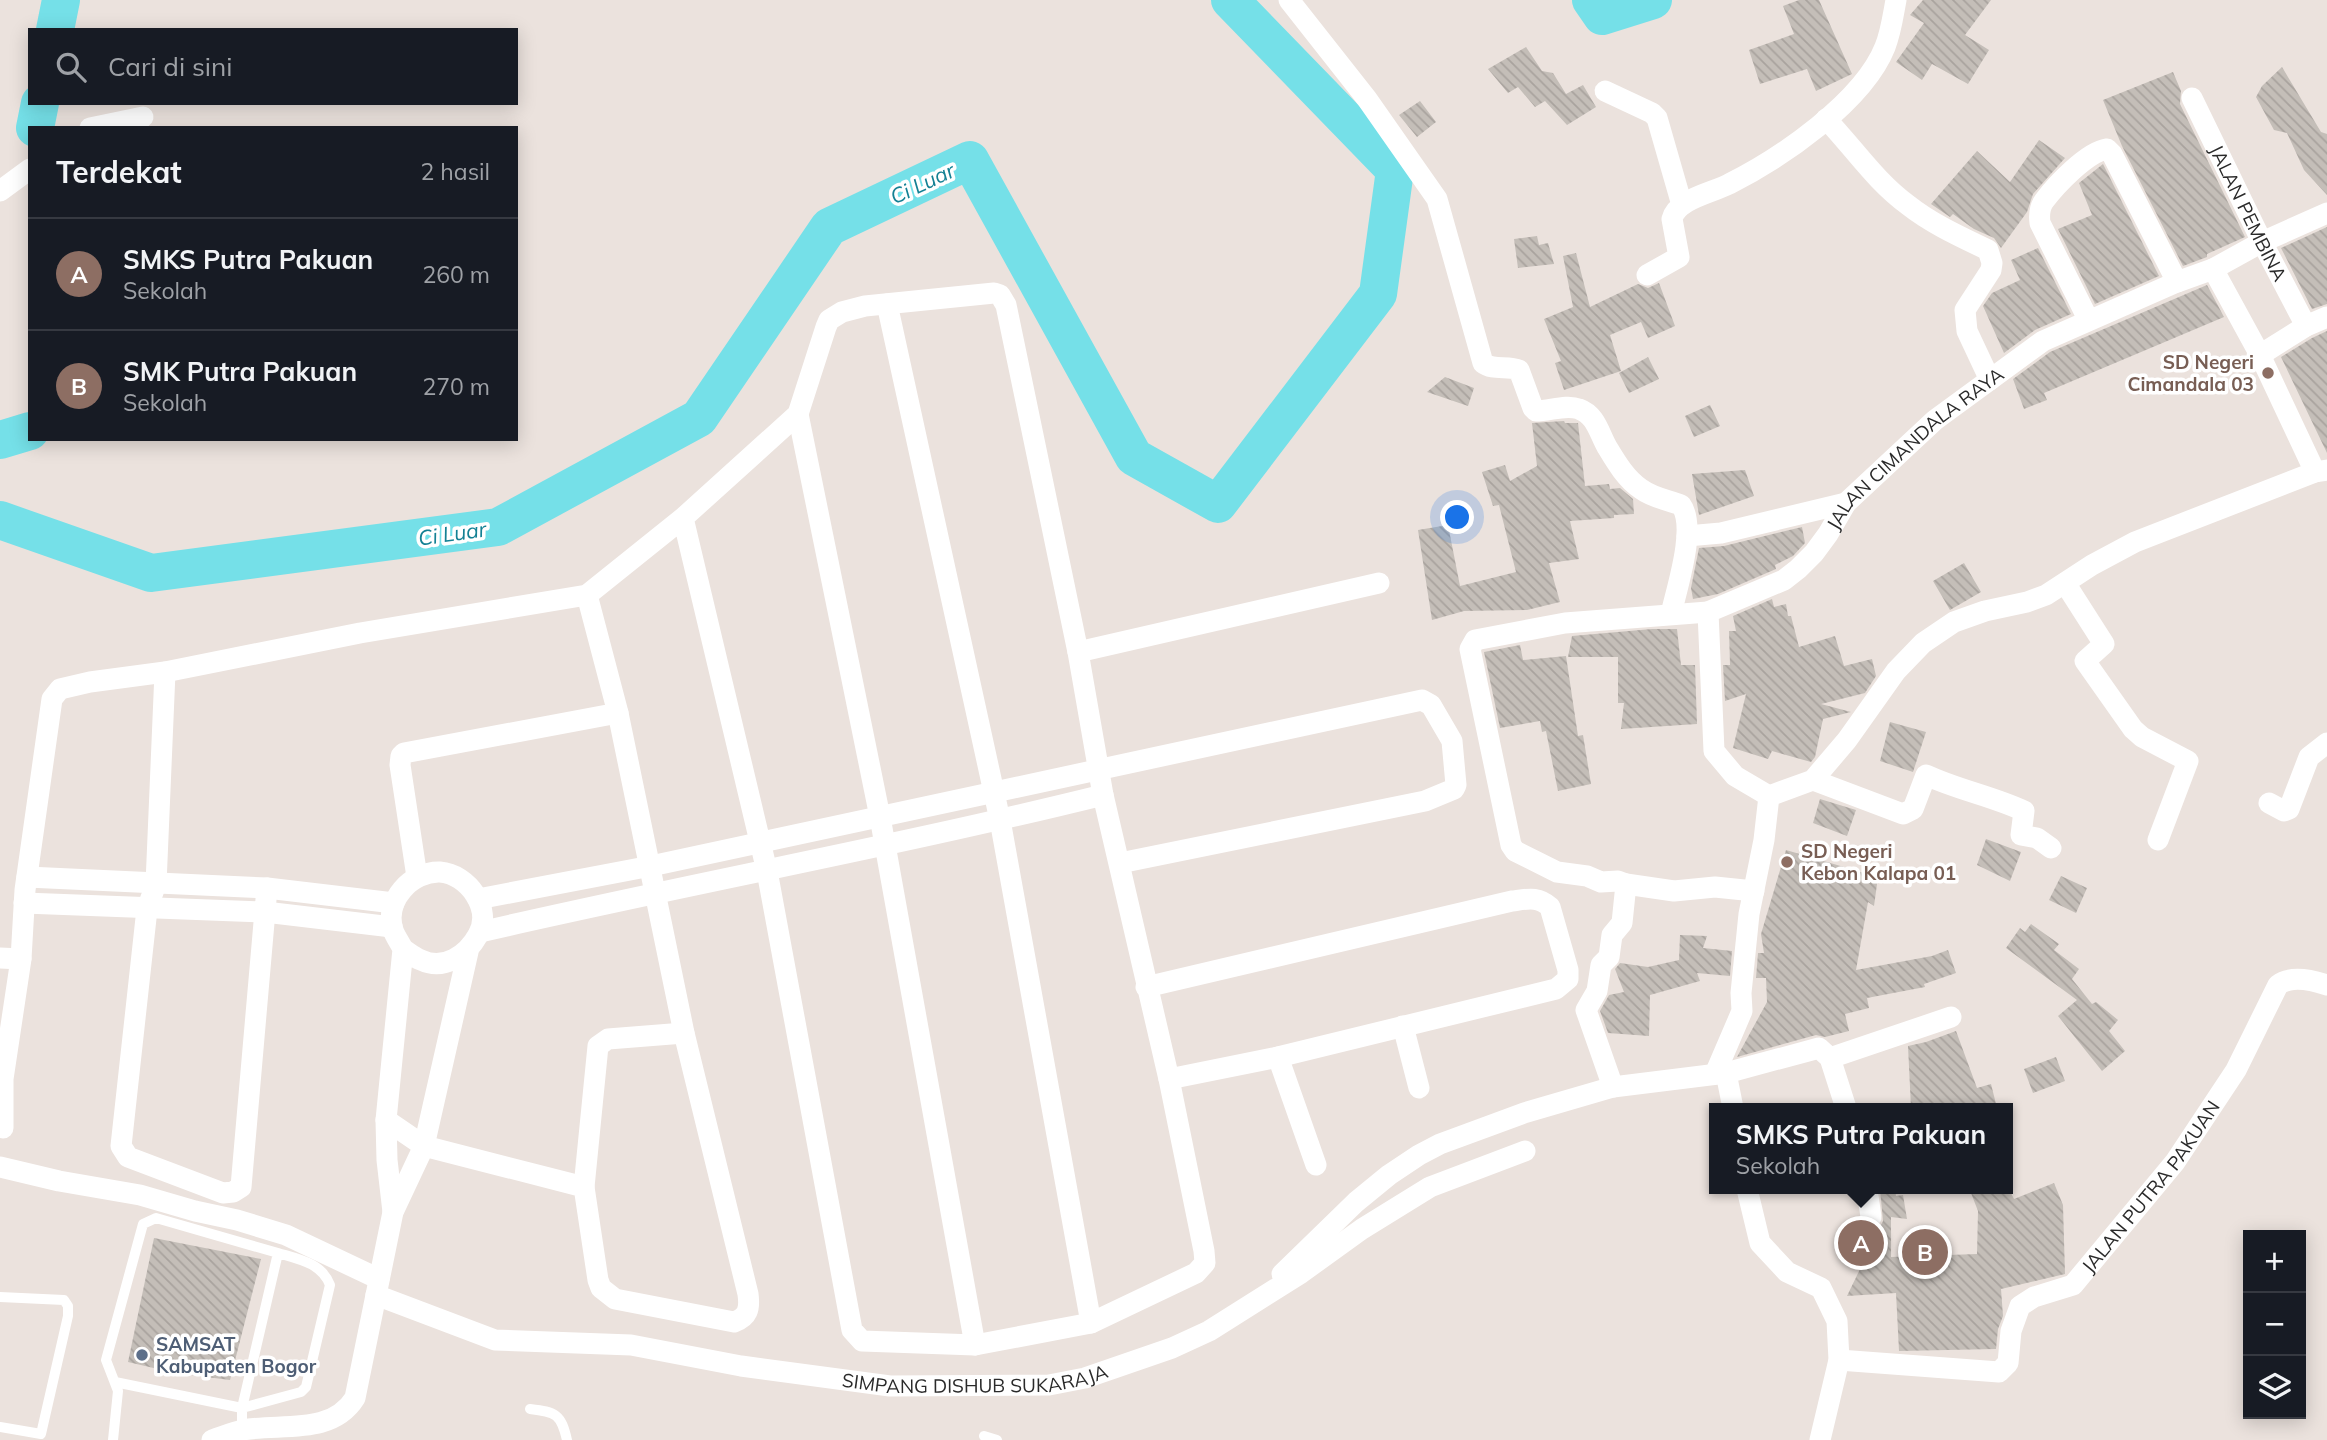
<!DOCTYPE html>
<html lang="id">
<head>
<meta charset="utf-8">
<style>
  :root { --surface:#171b24; --page:#20242c; --text:#f1f3f6; --muted:#9ea1a6; --line:#363941; --accent:#4586f0 }
  body { margin:0; font-family:Mulish,sans-serif; background:var(--page); color:var(--text) }
  .controls { position:absolute; right:21px; bottom:21px; display:grid; overflow:hidden; border-radius:0px; box-shadow:0 4px 18px #0003 }
  .controls button { width:63px; height:63px; display:grid; place-items:center; padding:0; border:0; border-bottom:2px solid var(--line); background:var(--surface); color:var(--text); font:35px sans-serif }
  .you { position:absolute; left:1458px; top:518px; width:24px; height:24px; margin:-18px; border:5px solid #fff; border-radius:50%; background:#1a73e8; box-shadow:0 0 0 10px #1a73e833 }
  .badge { display:grid; place-items:center; width:46px; height:46px; border-radius:50%; background:var(--accent); color:#fff; font-size:23px; font-weight:700 }
  .pin { position:absolute; translate:-50% -50%; border:4px solid #fff; box-shadow:0 2px 7px #0006 }
  .popup { position:absolute; left:1709px; top:1103px; width:304px; height:91px; box-sizing:border-box; display:grid; place-content:center; border-radius:0px; background:var(--surface); filter:drop-shadow(0 2px 5px #0005); font-size:23px; white-space:nowrap; color:var(--muted) }
  .popup b { font-size:26px; color:var(--text) }
  .popup::after { content:''; position:absolute; left:50%; top:100%; margin-left:-14px; border:14px solid transparent; border-top-color:var(--surface) }
  .list { margin:0; padding:0; list-style:none }
  h2 { display:flex; justify-content:space-between; align-items:center; height:91px; margin:0; padding:0 28px; font-size:30px }
  h2 small { font-size:23px; font-weight:400; color:var(--muted) }
  .list li { display:grid; grid-template-columns:46px 1fr auto; gap:21px; align-items:center; box-sizing:border-box; height:112px; padding:0 28px; border-top:2px solid var(--line) }
  .list b { display:block; font-size:26px; white-space:nowrap }
  .list p { margin:0; font-size:23px; white-space:nowrap; color:var(--muted) }
  .list em { font-size:23px; font-style:normal; color:var(--muted) }
  .icon { flex:none; width:38px; height:38px; fill:none; stroke:currentColor; stroke-width:2; stroke-linecap:round; stroke-linejoin:round }
  .map { position:relative; flex:none; width:2327px; height:1440px; overflow:hidden }
  .search { position:absolute; background:var(--surface); box-shadow:0 4px 18px #0003; left:28px; top:28px; width:490px; height:77px; display:flex; align-items:center; gap:18px; box-sizing:border-box; padding:0 24px; border-radius:0px; color:var(--muted); font-size:26px }
  .panel { position:absolute; background:var(--surface); box-shadow:0 4px 18px #0003; left:28px; top:126px; width:490px; height:315px; border-radius:0px }
  .map>svg:first-child { display:block }
  .lines { fill:none; stroke-linecap:round; stroke-linejoin:round }
  .river { stroke:#75e0e8; stroke-width:38 }
  .building { fill:url(#building-back-hatch) }
  .service { stroke:#fff; stroke-width:10 }
  .minor { stroke:#fff; stroke-width:21 }
  .education-dot { fill:#8d6e63; stroke:#fff; stroke-width:2.5 }
  .service-dot { fill:#5c6f8a; stroke:#fff; stroke-width:2.5 }
  .labels { text-anchor:middle; dominant-baseline:central; stroke-width:7; stroke-linejoin:round; paint-order:stroke }
  .street-label { font-size:19px; fill:#2a2a2a; stroke:#fff }
  .education-label { font-size:19px; font-weight:bold; fill:#785e54; stroke:#fff; text-anchor:end }
  .service-label { font-size:19px; font-weight:bold; fill:#4e5e75; stroke:#fff; text-anchor:start }
  .water-label { font-size:21px; font-style:italic; fill:#148194; stroke:#fff }
</style>
</head>
<body>
<div class="map">
<svg width="2327" height="1440" viewBox="0 0 2327 1440">
  <defs>
    <pattern id="building-back-hatch" width="6" height="6" patternUnits="userSpaceOnUse" patternTransform="scale(1.75)"><rect width="6" height="6" fill="#c4beb8"/><path d="M-1 5l2 2M0 0l6 6M5-1l2 2" fill="none" stroke="#a9a39e"/></pattern>
  </defs>
  <rect width="100%" height="100%" fill="#ebe2dd"/>
  <g class="lines">
    <path class="river" d="M 1591,0 L 1602,16 L 1653,0
      M 55,30 L 61,0
      M 35,128 L 40,103
      M 0,440 L 30,431
      M 0,520 L 151,573 L 498,527 L 699,418 L 829,227 L 970,160 L 1134,457 L 1218,504 L 1378,294 L 1395,170 L 1230,0"/>
  </g>
  <path class="building" d="M 1799,0 L 1819,0 L 1852,74 L 1816,91 L 1807,69 L 1760,84 L 1749,50 L 1794,34 L 1783,6 Z
    M 1923,0 L 1991,0 L 1965,35 L 1989,50 L 1968,84 L 1932,64 L 1922,80 L 1896,62 L 1924,23 L 1910,15 Z
    M 1526,47 L 1542,71 L 1553,73 L 1566,94 L 1583,85 L 1596,107 L 1567,125 L 1545,101 L 1535,107 L 1518,87 L 1508,93 L 1488,69 Z
    M 2282,67 L 2321,132 L 2327,134 L 2327,195 L 2304,170 L 2287,133 L 2274,130 L 2256,97 L 2262,86 Z
    M 2173,72 L 2181,91 L 2180,104 L 2245,237 L 2207,254 L 2207,257 L 2183,266 L 2122,146 L 2103,100 Z
    M 1420,101 L 1436,122 L 1417,137 L 1399,115 Z
    M 2039,140 L 2065,158 L 2033,194 L 2027,212 L 2001,248 L 1994,238 L 1974,229 L 1953,214 L 1950,217 L 1931,204 L 1977,151 L 2010,182 Z
    M 2103,164 L 2159,276 L 2095,304 L 2058,229 L 2092,215 L 2079,183 Z
    M 2327,227 L 2327,304 L 2312,309 L 2281,248 Z
    M 1537,236 L 1539,245 L 1548,243 L 1554,264 L 1518,268 L 1514,239 Z
    M 2038,248 L 2071,314 L 2035,330 L 2004,353 L 1983,306 L 1992,293 L 2020,280 L 2011,260 Z
    M 1576,253 L 1590,307 L 1638,284 L 1648,288 L 1659,283 L 1675,326 L 1648,338 L 1641,322 L 1610,335 L 1621,371 L 1564,390 L 1555,363 L 1561,361 L 1544,319 L 1573,307 L 1563,256 Z
    M 2207,285 L 2224,317 L 2044,393 L 2047,400 L 2024,409 L 2013,379 L 2050,352 Z
    M 2327,331 L 2327,453 L 2281,357 L 2312,338 Z
    M 1648,357 L 1659,379 L 1629,393 L 1619,373 Z
    M 1445,377 L 1474,388 L 1468,406 L 1427,392 Z
    M 1710,405 L 1720,426 L 1694,437 L 1685,416 Z
    M 1564,421 L 1565,423 L 1578,423 L 1585,486 L 1609,484 L 1610,489 L 1620,488 L 1633,499 L 1634,514 L 1614,515 L 1614,518 L 1570,521 L 1579,559 L 1549,563 L 1560,602 L 1527,610 L 1464,611 L 1432,620 L 1418,530 L 1448,525 L 1460,586 L 1516,572 L 1499,505 L 1493,506 L 1482,472 L 1505,465 L 1510,481 L 1537,466 L 1532,423 Z
    M 1745,470 L 1754,496 L 1699,515 L 1692,474 Z
    M 1802,527 L 1805,543 L 1793,556 L 1775,565 L 1776,569 L 1718,594 L 1693,599 L 1691,588 L 1699,548 L 1724,546 Z
    M 1964,563 L 1981,592 L 1950,610 L 1933,581 Z
    M 1772,599 L 1774,607 L 1786,604 L 1788,616 L 1791,616 L 1799,647 L 1835,636 L 1844,666 L 1872,659 L 1876,676 L 1865,693 L 1821,704 L 1851,712 L 1823,719 L 1815,757 L 1811,762 L 1772,751 L 1768,759 L 1733,748 L 1746,694 L 1725,701 L 1723,665 L 1730,665 L 1729,631 L 1736,631 L 1733,616 Z
    M 1652,629 L 1677,629 L 1681,665 L 1695,665 L 1697,724 L 1621,729 L 1624,703 L 1618,703 L 1618,657 L 1568,657 L 1572,636 Z
    M 1520,645 L 1523,660 L 1566,656 L 1578,736 L 1583,735 L 1591,784 L 1558,791 L 1546,731 L 1542,732 L 1540,721 L 1500,728 L 1484,652 Z
    M 1890,722 L 1926,732 L 1913,772 L 1880,761 Z
    M 1820,799 L 1856,810 L 1847,836 L 1813,823 Z
    M 1986,839 L 2021,852 L 2010,881 L 1977,865 Z
    M 1786,850 L 1878,877 L 1874,906 L 1868,902 L 1856,970 L 1932,956 L 1948,950 L 1956,973 L 1924,984 L 1925,987 L 1867,998 L 1869,1008 L 1845,1014 L 1849,1031 L 1825,1037 L 1816,1035 L 1737,1057 L 1767,1002 L 1766,978 L 1756,978 L 1758,953 L 1764,953 L 1761,934 Z
    M 2061,876 L 2087,888 L 2076,913 L 2049,900 Z
    M 2031,924 L 2059,944 L 2054,950 L 2079,969 L 2072,979 L 2092,1004 L 2096,1002 L 2118,1020 L 2109,1031 L 2125,1051 L 2102,1071 L 2058,1016 L 2077,1000 L 2006,948 L 2020,928 L 2025,932 Z
    M 1680,935 L 1707,936 L 1703,948 L 1732,951 L 1730,976 L 1697,973 L 1700,981 L 1650,995 L 1649,1036 L 1608,1033 L 1600,1011 L 1609,995 L 1624,992 L 1615,969 L 1620,963 L 1648,967 L 1679,960 Z
    M 1956,1031 L 1977,1088 L 1991,1084 L 1997,1108 L 1911,1108 L 1908,1046 L 1926,1042 Z
    M 2056,1057 L 2065,1081 L 2033,1093 L 2024,1069 Z
    M 2054,1183 L 2063,1205 L 2065,1274 L 2001,1289 L 2003,1316 L 1998,1329 L 1996,1349 L 1899,1351 L 1896,1293 L 1847,1296 L 1861,1267 L 1872,1230 L 1880,1227 L 1883,1221 L 1880,1189 L 1895,1189 L 1896,1196 L 1903,1195 L 1907,1219 L 1891,1217 L 1891,1257 L 1977,1254 L 1978,1211 L 1971,1193 L 1980,1189 L 2009,1189 L 2014,1199 Z
    M 154,1238 L 261,1259 L 230,1380 L 175,1373 L 128,1362 Z"/>
  <g class="lines">
    <path class="service" d="M 0,1297 L 64,1300 L 68,1306 L 68,1316 L 41,1434 L 0,1427
      M 115,1382 L 242,1408 L 301,1392 L 306,1387 L 330,1285 C 322,1263 298,1259 278,1253
      M 530,1409 C 556,1412 561,1414 567,1440
      M 984,1436 L 997,1440
      M 113,1440 L 118,1391 L 106,1360 L 143,1224 L 156,1218 L 278,1253 L 242,1408 L 242,1430"/>
    <g class="minor">
      <path d="M 1289,0 L 1367,99 L 1437,199 L 1483,363 C 1493,371 1508,365 1519,370 L 1533,408 L 1536,411 C 1550,411 1566,404 1579,409 C 1596,415 1599,433 1607,447 C 1616,462 1626,479 1641,489 C 1653,498 1668,500 1681,505 C 1697,527 1677,587 1671,614"/>
      <path d="M 1605,91 L 1652,113 L 1657,118 L 1682,205"/>
      <path id="s1" d="M 2192,98 L 2262,242 L 2306,326"/>
      <path d="M 1826,119 C 1853,147 1876,182 1908,205 C 1932,224 1961,237 1988,250 L 1992,263 L 1991,270 L 1965,310 L 1967,331 L 1990,380"/>
      <path d="M 90,128 L 143,117"/>
      <path d="M 0,191 L 30,169"/>
      <path d="M 2213,269 L 2260,355 L 2315,472"/>
      <path d="M 1647,275 L 1679,257 L 1672,219 C 1677,199 1712,193 1729,184 C 1781,158 1863,102 1885,47 C 1891,32 1893,16 1896,0"/>
      <path d="M 887,304 L 1000,820 L 1091,1323"/>
      <path d="M 2088,319 L 2040,223 C 2039,215 2039,208 2044,201 C 2056,185 2087,152 2107,149 L 2112,154 L 2177,282"/>
      <path d="M 2260,355 L 2306,326 L 2327,317"/>
      <path d="M 798,414 L 880,817 L 975,1345"/>
      <path d="M 1687,536 L 1721,533 L 1846,503"/>
      <path d="M 2065,583 L 2104,644 L 2085,661 L 2133,729 L 2142,737 L 2188,761 L 2158,840"/>
      <path d="M 1078,652 L 1379,583"/>
      <path d="M 165,672 L 156,884 L 147,909 L 121,1146 L 128,1157 L 223,1193 L 233,1192 L 241,1187 L 267,888"/>
      <path d="M 1813,780 L 1903,814 L 1913,809 L 1926,775 C 1958,790 1992,796 2024,811 L 2021,835 L 2037,838 L 2051,848"/>
      <path id="s2" d="M 1769,796 L 1735,776 L 1714,751 L 1708,612 L 1784,580 L 1798,569 L 1814,553 L 1828,534 L 1846,503 L 1935,420 L 2043,341 L 2177,282 L 2213,269 L 2262,242 L 2327,213"/>
      <path d="M 2269,803 L 2284,811 L 2289,809 L 2309,757 L 2327,743"/>
      <path d="M 27,877 L 267,888 L 394,903"/>
      <path d="M 417,877 L 400,765 L 401,756 L 404,753 L 618,713 L 587,595"/>
      <path d="M 1626,884 L 1674,891 L 1715,887 L 1754,891"/>
      <path d="M 478,899 L 651,866 L 1422,700 L 1431,705 L 1452,741 L 1456,785 L 1454,789 L 1425,801 L 1120,863"/>
      <path d="M 24,903 L 265,912 L 392,927"/>
      <path d="M 480,932 C 688,884 897,846 1103,795"/>
      <path d="M 0,958 L 21,959 L 25,890 L 52,699 L 60,689 L 90,682 L 165,672 L 360,633 L 587,595 L 683,518 L 798,414 L 826,327 L 829,320 L 842,312 L 865,306 L 994,293 L 1000,295 L 1006,305 L 1078,652 L 1103,795 L 1169,1079 L 1204,1251 L 1205,1263 L 1196,1273 L 1091,1323 L 975,1345 L 862,1341 L 852,1330 L 767,871 L 683,518"/>
      <path d="M 1146,987 L 1512,901 C 1528,899 1538,896 1550,907 L 1568,970 L 1568,979 L 1556,989 L 1278,1057 L 1169,1079"/>
      <path d="M 1403,1026 L 1419,1088"/>
      <path d="M 1278,1057 L 1316,1165"/>
      <path d="M 1830,1058 L 1951,1017"/>
      <path d="M 1726,1073 L 1733,1108"/>
      <path d="M 1715,1074 L 1742,1011 L 1741,993 L 1749,914 L 1764,840 L 1769,796 L 1813,780 L 1847,740 L 1896,671 L 1923,643 L 1954,622 L 1985,611 L 2027,602 L 2046,595 L 2092,565 L 2135,542 L 2315,472 L 2327,470"/>
      <path d="M 1613,1087 L 1586,1010 L 1597,991 L 1601,965 L 1609,957 L 1612,935 L 1622,923 L 1626,884 L 1618,881 L 1601,882 L 1587,876 L 1557,872 L 1515,851 L 1511,845 L 1470,649 L 1475,640 L 1565,623 L 1708,612"/>
      <path d="M 386,1120 L 424,1146 L 584,1187 L 598,1280 L 601,1288 L 615,1299 L 734,1322 C 748,1317 750,1309 748,1294 L 684,1033 L 618,713"/>
      <path d="M 3,1128 L 3,1079 L 21,959"/>
      <path d="M 0,1167 L 59,1181 L 140,1195 L 195,1211 L 237,1220 L 286,1235 L 379,1279"/>
      <path d="M 584,1187 L 598,1046 L 608,1039 L 684,1033"/>
      <path d="M 1747,1189 L 1760,1243 L 1787,1272 L 1821,1288 L 1837,1321 L 1839,1360 L 1820,1440"/>
      <path d="M 1867,1189 L 1871,1217"/>
      <path d="M 393,1212 L 387,1160 L 386,1120 L 403,949 C 400,943 395,936 393,930 C 384,901 411,871 440,872 C 468,874 493,909 478,935 C 467,955 444,971 421,960 C 415,958 409,953 403,949"/>
      <path d="M 1282,1274 L 1356,1202 L 1389,1175 L 1419,1155 L 1440,1144 L 1524,1113 L 1613,1087 L 1726,1073 L 1819,1048 L 1830,1058 L 1846,1108"/>
      <path id="s3" d="M 376,1295 L 495,1340 L 631,1345 L 741,1366 L 890,1386 L 1049,1385 L 1085,1378 L 1172,1348 L 1209,1331 L 1301,1273 L 1362,1229 L 1430,1187 L 1525,1151"/>
      <path id="s4" d="M 1839,1360 L 1999,1372 L 2008,1363 L 2011,1331 L 2020,1306 L 2034,1297 L 2073,1285 L 2175,1162 L 2236,1070 L 2278,985 C 2291,975 2312,980 2327,985"/>
      <path d="M 212,1440 C 222,1437 233,1432 243,1430 C 281,1423 331,1436 355,1398 L 393,1212 L 424,1146 L 468,952"/>
    </g>
  </g>
  <g class="education-dot">
    <circle cx="2268" cy="373" r="7"/>
    <circle cx="1787" cy="862" r="7"/>
  </g>
  <circle class="service-dot" cx="142" cy="1355" r="7"/>
  <g class="labels">
    <g class="street-label">
      <text stroke="none"><textPath href="#s1" startOffset="128">JALAN PEMBINA</textPath></text>
      <text stroke="none"><textPath href="#s2" startOffset="481">JALAN CIMANDALA RAYA</textPath></text>
      <text stroke="none"><textPath href="#s4" startOffset="415">JALAN PUTRA PAKUAN</textPath></text>
      <text stroke="none"><textPath href="#s3" startOffset="611">SIMPANG DISHUB SUKARAJA</textPath></text>
    </g>
    <g class="education-label">
      <text x="2254" y="362">SD Negeri<tspan x="2254" dy="22">Cimandala 03</tspan></text>
      <text x="1801" y="851" text-anchor="start">SD Negeri<tspan x="1801" dy="22">Kebon Kalapa 01</tspan></text>
    </g>
    <g class="service-label">
      <text x="156" y="1344">SAMSAT<tspan x="156" dy="22">Kabupaten Bogor</tspan></text>
    </g>
    <g class="water-label">
      <text transform="translate(922 183) rotate(-25)">Ci Luar</text>
      <text transform="translate(452 533) rotate(-8)">Ci Luar</text>
    </g>
  </g>
</svg>
<div class="controls">
<button>+</button>
<button>−</button>
<button><svg class="icon" aria-label="layers" viewBox="0 0 24 24"><path d="M12 4l9 5-9 5-9-5zM3 14l9 5 9-5"/></svg></button>
</div>
<div class="you"></div>
<div class="pin badge" style="left:1861px;top:1243px;background:#8d6e63">A</div>
<div class="popup"><b>SMKS Putra Pakuan</b>Sekolah</div>
<div class="pin badge" style="left:1925px;top:1252px;background:#8d6e63">B</div>
<div class="search"><svg class="icon" aria-label="search" viewBox="0 0 24 24"><circle cx="10" cy="10" r="6"/><path d="M15 15l6 6"/></svg>Cari di sini</div>
<section class="panel">
<h2>Terdekat<small>2 hasil</small></h2>
<ul class="list">
<li><span class="badge" style="background:#8d6e63">A</span><div><b>SMKS Putra Pakuan</b><p>Sekolah</p></div><em>260 m</em></li>
<li><span class="badge" style="background:#8d6e63">B</span><div><b>SMK Putra Pakuan</b><p>Sekolah</p></div><em>270 m</em></li>
</ul>
</section>
</div>
</body>
</html>
